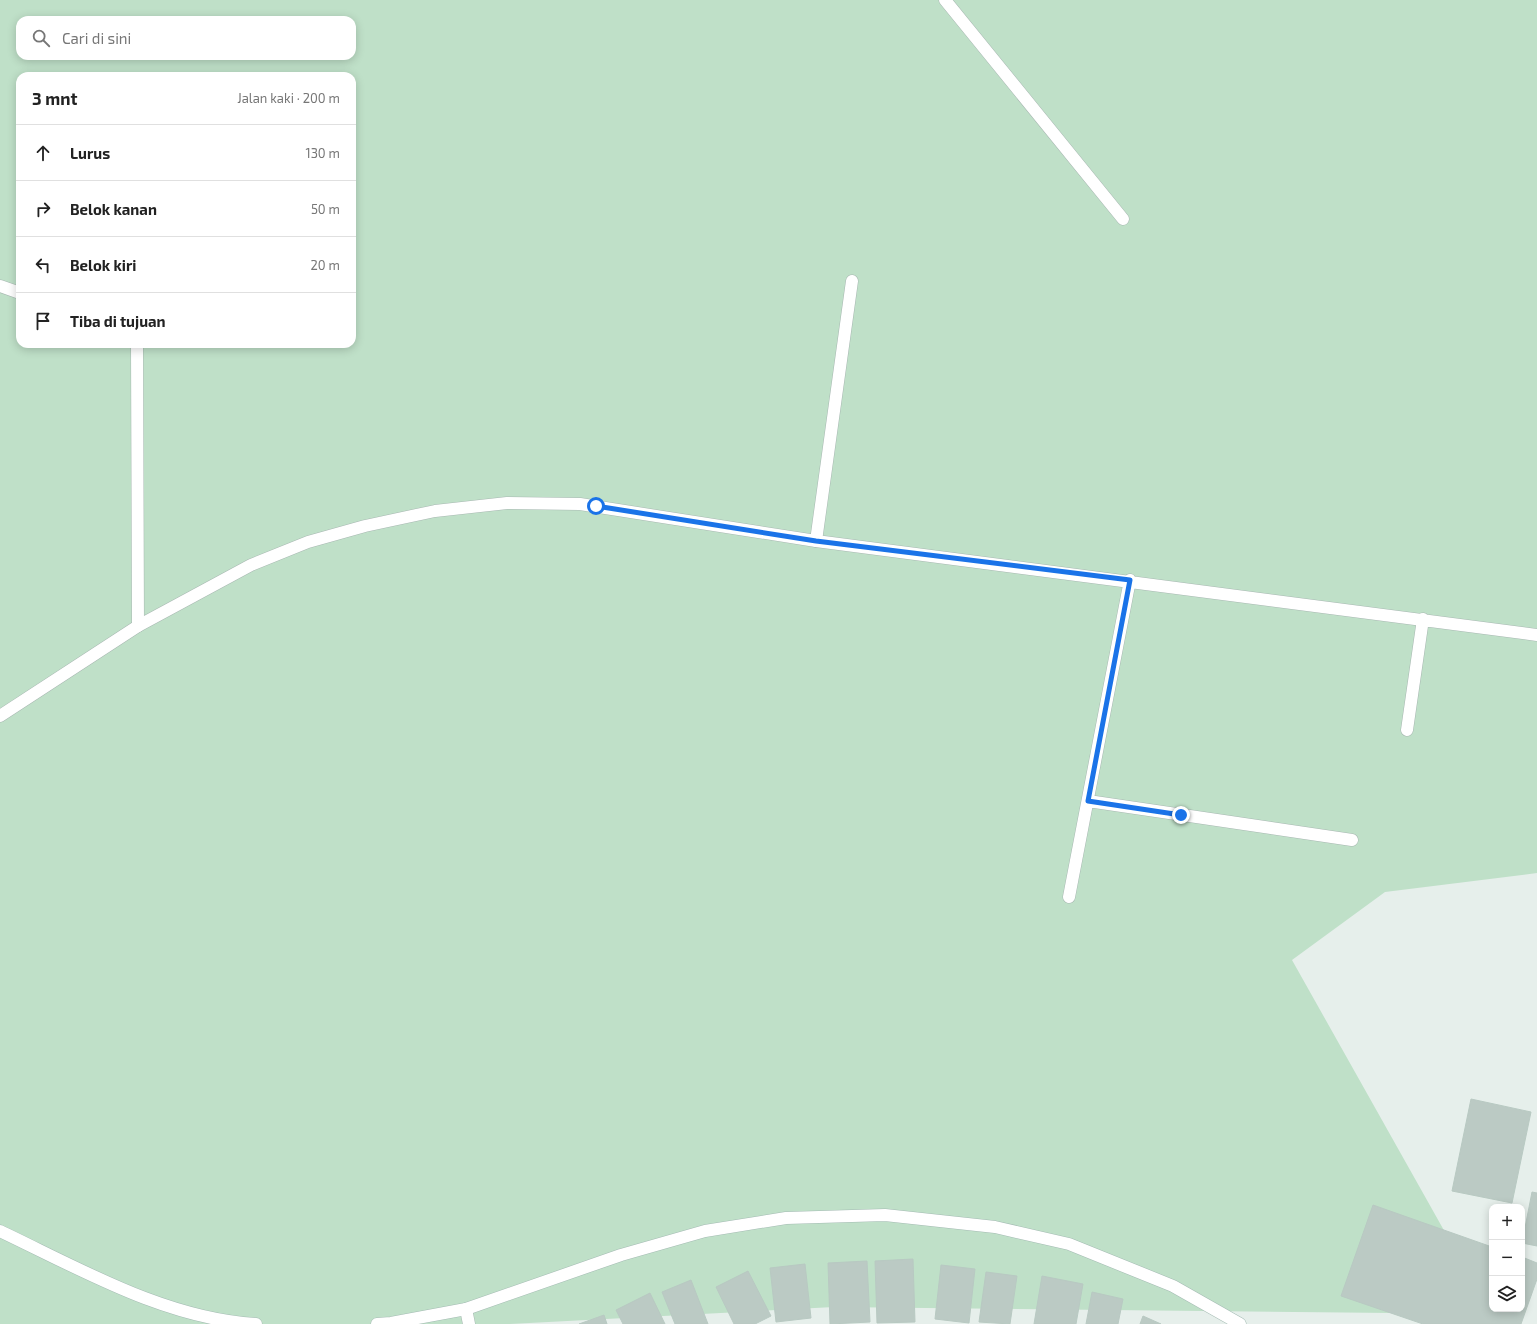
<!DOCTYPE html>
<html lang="id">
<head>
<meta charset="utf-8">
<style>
  :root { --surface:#fff; --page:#f2f2f2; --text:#222; --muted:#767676; --line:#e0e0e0 }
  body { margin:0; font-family:"Exo 2",sans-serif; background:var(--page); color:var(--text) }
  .controls { position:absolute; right:12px; bottom:12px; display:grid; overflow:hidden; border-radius:8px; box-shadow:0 2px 10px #0003 }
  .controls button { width:36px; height:36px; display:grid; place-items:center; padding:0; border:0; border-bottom:1px solid var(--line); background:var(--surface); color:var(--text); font:20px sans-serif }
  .stop { position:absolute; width:12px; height:12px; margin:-9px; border:3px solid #1a73e8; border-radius:50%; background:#fff }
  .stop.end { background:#1a73e8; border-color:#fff; box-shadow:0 1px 4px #0008 }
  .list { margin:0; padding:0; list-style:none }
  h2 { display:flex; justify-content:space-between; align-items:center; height:52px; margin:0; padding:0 16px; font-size:17px }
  h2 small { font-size:13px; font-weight:400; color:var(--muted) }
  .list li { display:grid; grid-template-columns:26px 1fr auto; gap:12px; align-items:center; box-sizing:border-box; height:56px; padding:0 16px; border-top:1px solid var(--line) }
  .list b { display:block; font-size:15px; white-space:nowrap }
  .list em { font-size:13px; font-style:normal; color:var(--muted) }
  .icon { flex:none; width:22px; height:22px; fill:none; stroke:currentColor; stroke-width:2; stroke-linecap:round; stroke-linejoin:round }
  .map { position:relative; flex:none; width:1537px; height:1324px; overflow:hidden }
  .search { position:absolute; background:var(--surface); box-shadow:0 2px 10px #0003; left:16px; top:16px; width:340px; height:44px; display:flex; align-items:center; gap:10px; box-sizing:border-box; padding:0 14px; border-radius:12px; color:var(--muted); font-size:15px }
  .panel { position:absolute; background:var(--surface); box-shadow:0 2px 10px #0003; left:16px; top:72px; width:340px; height:276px; border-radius:12px }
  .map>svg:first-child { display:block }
  .green { fill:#bfe0c8; fill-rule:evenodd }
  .building { fill:#bbcac4; stroke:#b8c9c2 }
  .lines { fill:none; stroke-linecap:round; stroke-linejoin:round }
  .lane-casing { stroke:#a8b8b2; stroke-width:13 }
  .street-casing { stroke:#a8b8b2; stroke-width:13 }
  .secondary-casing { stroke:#a4bbb3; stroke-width:13 }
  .lane { stroke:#fff; stroke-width:12 }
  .street { stroke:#fff; stroke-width:12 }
  .secondary { stroke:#fff; stroke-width:12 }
  .route { stroke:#1a73e8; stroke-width:5 }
</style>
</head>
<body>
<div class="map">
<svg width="1537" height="1324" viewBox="0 0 1537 1324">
  <rect width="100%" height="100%" fill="#e6efeb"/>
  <path class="green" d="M 0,0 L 1537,0 L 1537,873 L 1385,892 L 1292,960 L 1491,1314 L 834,1307 L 510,1324 L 0,1324 ZM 20,20 L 352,20 L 352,56 L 20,56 ZM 20,76 L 352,76 L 352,344 L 20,344 Z"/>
  <path class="building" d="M 1471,1099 L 1531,1112 L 1512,1203 L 1452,1191 Z
    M 1532,1192 L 1537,1193 L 1537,1246 L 1522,1243 Z
    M 1373,1205 L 1492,1247 L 1492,1309 L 1522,1309 L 1522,1257 L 1537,1263 L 1537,1279 L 1521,1324 L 1423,1324 L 1341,1296 Z
    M 913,1259 L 915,1322 L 877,1323 L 875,1261 Z
    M 867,1261 L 870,1322 L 830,1324 L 828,1263 Z
    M 805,1264 L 811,1318 L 776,1322 L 770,1268 Z
    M 941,1265 L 975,1269 L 969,1323 L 935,1319 Z
    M 748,1271 L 771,1316 L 755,1324 L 734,1324 L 716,1287 Z
    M 986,1272 L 1017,1276 L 1010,1324 L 979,1322 Z
    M 1042,1276 L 1083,1284 L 1076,1324 L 1034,1324 Z
    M 691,1280 L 708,1324 L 675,1324 L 662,1292 Z
    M 1092,1292 L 1123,1299 L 1118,1324 L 1086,1324 Z
    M 650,1293 L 665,1324 L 623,1324 L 616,1310 Z
    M 604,1315 L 607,1324 L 579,1324 Z
    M 1143,1316 L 1161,1324 L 1140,1324 Z"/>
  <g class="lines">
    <g class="lane-casing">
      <path id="lane" d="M 945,0 L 1123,219
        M 0,286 L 20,293
        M 137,344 L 138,626
        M 816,541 L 852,281"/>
    </g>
    <g class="street-casing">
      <path id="street" d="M 0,716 L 138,626 L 251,565 L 308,542 L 365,526 L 435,511 L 507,503 L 580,504 L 816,541 L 1537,635
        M 1407,730 L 1423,619
        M 1088,801 L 1352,840
        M 1069,897 L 1130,580
        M 466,1309 L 469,1324"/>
    </g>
    <g class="secondary-casing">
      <path id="secondary" d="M 0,1231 C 80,1269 166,1319 256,1324
        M 377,1324 L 391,1323 L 466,1309 L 621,1255 L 705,1231 L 786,1218 L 885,1215 L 995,1227 L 1069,1244 L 1173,1286 L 1240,1324"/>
    </g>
    <use href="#lane" class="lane"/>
    <use href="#street" class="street"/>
    <use href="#secondary" class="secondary"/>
  </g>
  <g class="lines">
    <path class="route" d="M 596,506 L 816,541 L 1130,580 L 1088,801 L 1181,815"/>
  </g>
</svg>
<div class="controls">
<button>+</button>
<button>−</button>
<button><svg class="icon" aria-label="layers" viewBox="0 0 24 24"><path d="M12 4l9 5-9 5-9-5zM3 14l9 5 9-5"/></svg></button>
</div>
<div class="stop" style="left:596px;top:506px"></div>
<div class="stop end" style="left:1181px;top:815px"></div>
<div class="search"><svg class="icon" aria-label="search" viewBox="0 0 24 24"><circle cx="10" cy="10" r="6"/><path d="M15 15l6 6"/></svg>Cari di sini</div>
<section class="panel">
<h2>3 mnt<small>Jalan kaki · 200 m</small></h2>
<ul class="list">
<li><svg class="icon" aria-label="ahead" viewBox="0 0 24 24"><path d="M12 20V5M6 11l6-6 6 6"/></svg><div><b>Lurus</b></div><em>130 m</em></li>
<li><svg class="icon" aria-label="right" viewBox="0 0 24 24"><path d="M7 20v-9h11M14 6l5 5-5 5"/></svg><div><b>Belok kanan</b></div><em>50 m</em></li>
<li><svg class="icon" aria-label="left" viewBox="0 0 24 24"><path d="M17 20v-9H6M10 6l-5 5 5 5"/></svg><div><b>Belok kiri</b></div><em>20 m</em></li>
<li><svg class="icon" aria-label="arrive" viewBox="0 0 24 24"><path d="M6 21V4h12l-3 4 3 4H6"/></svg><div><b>Tiba di tujuan</b></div></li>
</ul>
</section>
</div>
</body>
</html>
